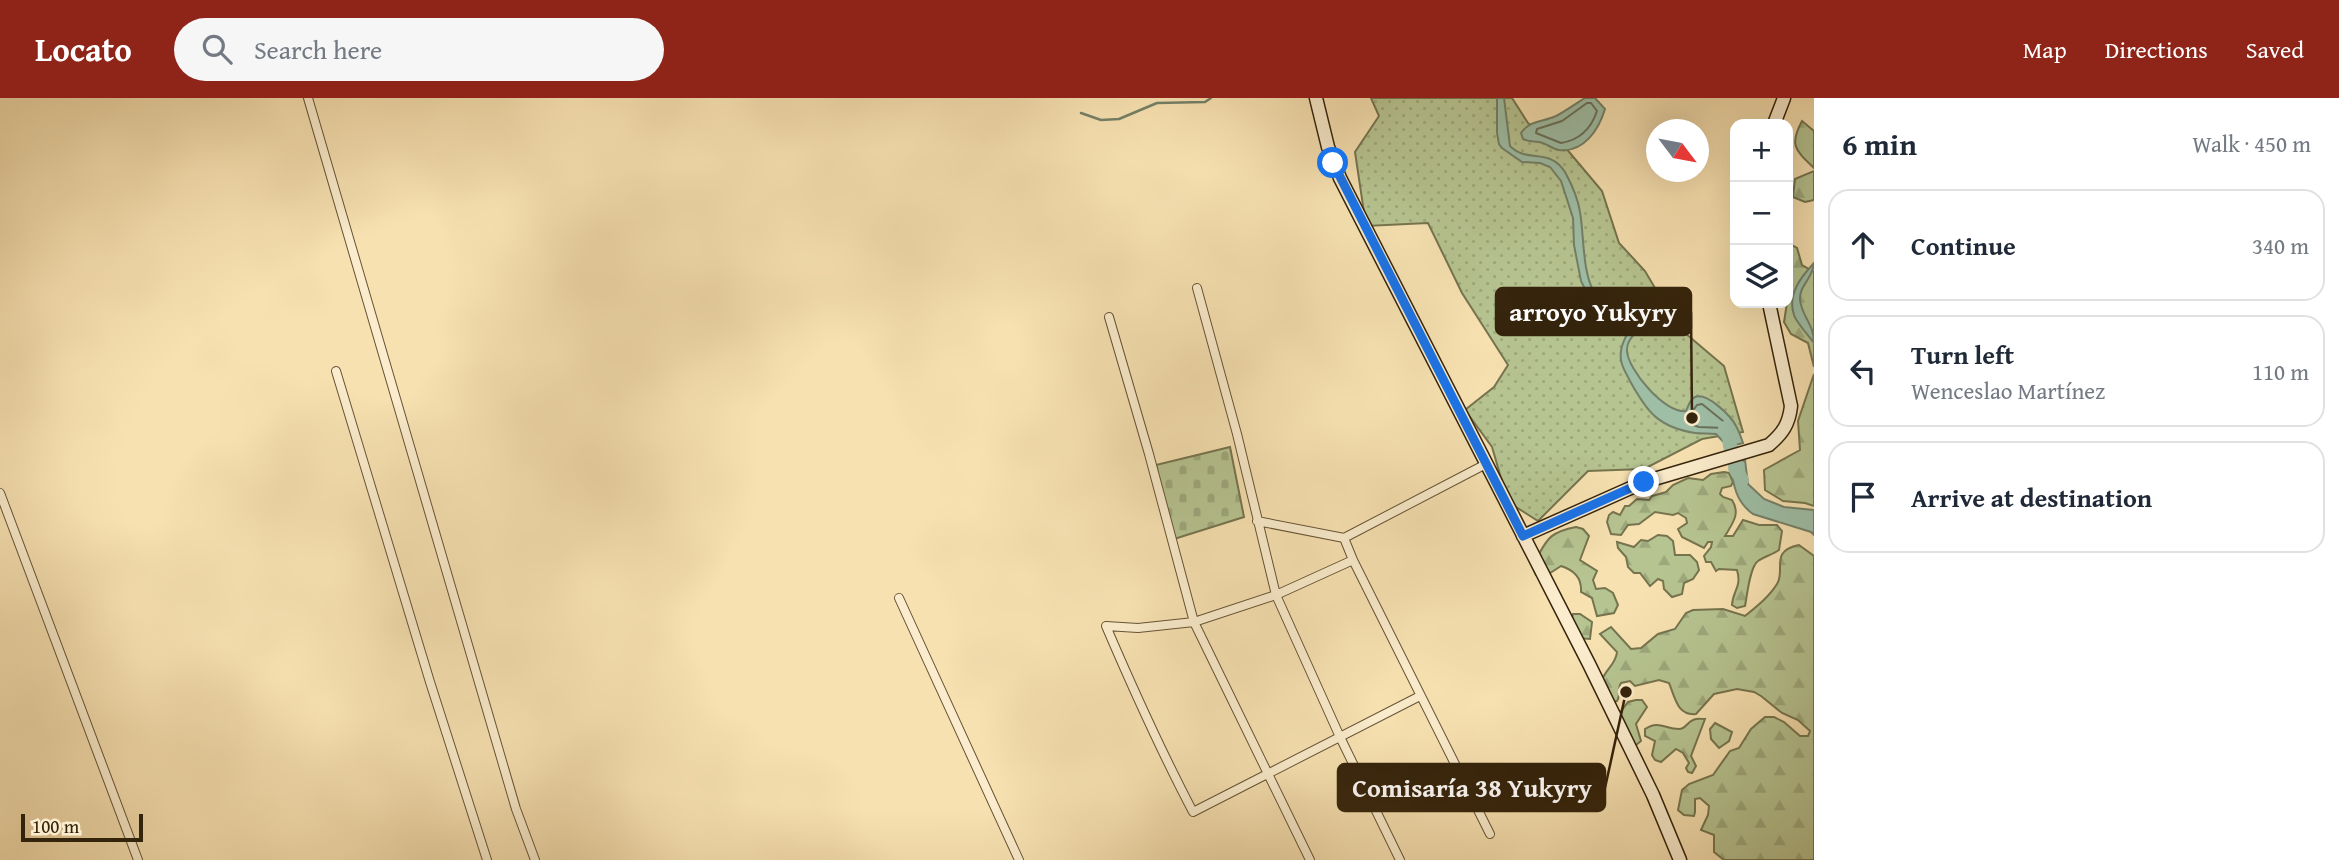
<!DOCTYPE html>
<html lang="en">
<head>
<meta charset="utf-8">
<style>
  :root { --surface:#fff; --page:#f6f6f7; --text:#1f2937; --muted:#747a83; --line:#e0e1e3; --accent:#8f2418 }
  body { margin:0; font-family:"Gentium Book Plus",serif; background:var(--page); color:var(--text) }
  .controls { position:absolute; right:21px; top:21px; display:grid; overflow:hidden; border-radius:14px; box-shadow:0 7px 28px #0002 }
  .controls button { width:63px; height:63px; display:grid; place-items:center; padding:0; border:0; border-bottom:2px solid var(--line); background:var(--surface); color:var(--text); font:35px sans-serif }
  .compass { position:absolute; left:1646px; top:21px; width:63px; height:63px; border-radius:50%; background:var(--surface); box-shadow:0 7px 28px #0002; rotate:122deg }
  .scale { position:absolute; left:21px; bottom:18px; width:122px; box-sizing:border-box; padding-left:7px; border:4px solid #35240c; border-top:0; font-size:19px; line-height:24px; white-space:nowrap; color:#35240c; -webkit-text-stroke:5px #faeccc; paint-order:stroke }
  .stop { position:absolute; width:21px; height:21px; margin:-16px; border:5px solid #1a73e8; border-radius:50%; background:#fff }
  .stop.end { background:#1a73e8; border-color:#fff; box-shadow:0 2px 7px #0008 }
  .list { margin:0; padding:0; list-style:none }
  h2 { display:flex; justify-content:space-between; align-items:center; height:91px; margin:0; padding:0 28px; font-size:30px }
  h2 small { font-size:23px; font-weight:400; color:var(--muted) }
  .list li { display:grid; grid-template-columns:46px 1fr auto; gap:21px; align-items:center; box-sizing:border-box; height:112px; margin:0 14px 14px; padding:0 14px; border:2px solid var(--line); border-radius:21px }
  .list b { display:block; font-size:26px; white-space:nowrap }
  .list p { margin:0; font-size:23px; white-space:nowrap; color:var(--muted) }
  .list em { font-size:23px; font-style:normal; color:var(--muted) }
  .icon { flex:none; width:38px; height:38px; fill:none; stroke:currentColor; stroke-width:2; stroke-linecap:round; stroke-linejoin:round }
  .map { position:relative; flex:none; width:1814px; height:762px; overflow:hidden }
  header { display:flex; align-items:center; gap:42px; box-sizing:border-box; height:98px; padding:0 35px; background:var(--accent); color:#fff }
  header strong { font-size:33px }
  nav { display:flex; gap:38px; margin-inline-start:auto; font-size:24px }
  .search { width:490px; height:63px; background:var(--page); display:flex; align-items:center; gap:18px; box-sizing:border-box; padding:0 24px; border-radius:38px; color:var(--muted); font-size:26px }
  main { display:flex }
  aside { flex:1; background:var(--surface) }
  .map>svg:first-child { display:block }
  .green { fill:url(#green-dots); stroke:#76744e; stroke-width:2 }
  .forest { fill:url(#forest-firs); stroke:#76744e; stroke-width:2 }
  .cemetery { fill:url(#cemetery-stones); stroke:#76744e; stroke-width:2 }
  .water { fill:#9ebea6; stroke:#748068; stroke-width:2 }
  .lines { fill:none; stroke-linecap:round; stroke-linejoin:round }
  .shore { stroke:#6a7159; stroke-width:2 }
  .stream { stroke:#748068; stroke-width:2.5 }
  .river { stroke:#9ebea6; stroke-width:14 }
  .street-casing { stroke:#665335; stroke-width:10 }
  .secondary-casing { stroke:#35240c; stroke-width:15 }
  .street { stroke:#faeccc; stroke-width:8 }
  .secondary { stroke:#faeccc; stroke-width:12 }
  .route { stroke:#1a73e8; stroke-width:9 }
  .leader { fill:none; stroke:#35240c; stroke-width:2.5 }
  .callout-dot { fill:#35240c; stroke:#faeccc; stroke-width:2.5 }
  .callout { fill:#35240c; stroke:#35240c; stroke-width:2.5 }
  .callout-label { font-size:26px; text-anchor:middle; font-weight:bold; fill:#fff }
</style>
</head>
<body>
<header>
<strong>Locato</strong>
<div class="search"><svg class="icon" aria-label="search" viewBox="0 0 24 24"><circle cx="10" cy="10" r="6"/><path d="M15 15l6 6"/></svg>Search here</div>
<nav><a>Map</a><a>Directions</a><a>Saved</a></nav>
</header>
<main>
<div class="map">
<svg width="1814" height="762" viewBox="0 0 1814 762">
  <defs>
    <pattern id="green-dots" width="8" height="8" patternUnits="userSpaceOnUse" patternTransform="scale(1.75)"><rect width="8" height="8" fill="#b6c491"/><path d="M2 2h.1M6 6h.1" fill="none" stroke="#9da87c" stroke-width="1.8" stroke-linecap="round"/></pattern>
    <pattern id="forest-firs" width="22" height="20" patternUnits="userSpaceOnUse" patternTransform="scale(1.75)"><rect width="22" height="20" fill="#b6c491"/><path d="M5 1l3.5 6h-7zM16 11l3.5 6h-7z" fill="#9da87c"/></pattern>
    <pattern id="cemetery-stones" width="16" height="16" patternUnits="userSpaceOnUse" patternTransform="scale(1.75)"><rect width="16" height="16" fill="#b6c491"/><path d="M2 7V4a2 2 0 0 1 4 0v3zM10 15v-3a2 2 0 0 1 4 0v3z" fill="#9da87c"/></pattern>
  </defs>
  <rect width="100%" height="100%" fill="#f7e1b1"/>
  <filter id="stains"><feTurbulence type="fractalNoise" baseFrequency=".00286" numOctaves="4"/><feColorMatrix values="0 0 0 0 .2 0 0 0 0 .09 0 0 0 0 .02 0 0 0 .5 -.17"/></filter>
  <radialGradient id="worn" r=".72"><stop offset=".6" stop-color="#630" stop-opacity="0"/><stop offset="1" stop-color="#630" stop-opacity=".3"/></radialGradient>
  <path class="green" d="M 1371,0 L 1512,0 L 1528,25 L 1565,49 L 1602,93 L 1619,145 L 1645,173 L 1678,229 L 1724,268 L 1743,334 L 1702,341 L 1644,371 L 1588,373 L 1538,423 L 1508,404 L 1492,349 L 1465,312 L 1494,289 L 1508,267 L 1462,195 L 1428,125 L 1366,128 L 1355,54 L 1379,18 Z"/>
  <path class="forest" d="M 1802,23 L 1814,33 L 1814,70 C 1795,52 1789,47 1802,23 Z
    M 1814,73 L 1814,102 L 1805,104 L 1793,99 L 1795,81 Z
    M 1788,145 L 1797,150 L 1802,167 L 1814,174 L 1814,269 L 1808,245 L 1791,236 L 1784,224 L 1789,192 Z
    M 1814,276 L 1814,408 L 1805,405 L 1783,403 L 1765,392 L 1764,372 L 1800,352 L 1798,323 Z
    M 1724,374 L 1729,375 L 1733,384 L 1731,388 L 1722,390 L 1720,396 L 1723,399 L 1732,402 C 1741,416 1732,426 1725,438 L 1733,438 L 1743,422 L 1759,427 L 1777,427 L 1782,433 L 1779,452 C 1772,457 1765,458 1758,463 C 1750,468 1747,498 1745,508 L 1737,510 L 1732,507 C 1733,492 1742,489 1737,472 L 1719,471 L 1716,473 L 1711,464 L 1706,464 L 1704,458 L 1711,449 L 1712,444 L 1708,444 L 1704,450 L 1682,439 L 1678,431 L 1687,425 L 1686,420 L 1678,415 L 1673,417 L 1655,414 L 1639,426 L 1628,427 L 1621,437 L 1611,436 L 1607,424 L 1609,417 L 1613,414 L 1620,417 L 1625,408 L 1629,408 L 1637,401 L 1649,402 L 1652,398 L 1666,394 L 1673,387 L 1688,380 L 1703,382 L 1711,376 Z
    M 1576,429 L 1583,431 L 1589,438 L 1580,462 L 1597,473 L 1593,482 L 1596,491 L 1605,490 L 1613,495 L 1618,507 L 1614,515 L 1597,518 L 1592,500 L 1581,494 C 1582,480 1574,472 1561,468 L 1547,477 L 1536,477 L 1532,468 C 1547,444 1545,435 1576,429 Z
    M 1658,437 L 1667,438 L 1673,443 L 1675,457 L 1690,457 L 1697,464 L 1699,472 L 1693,481 L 1684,485 L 1682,496 L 1672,499 L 1664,491 L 1663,483 L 1658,481 L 1650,488 L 1640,475 L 1634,475 L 1628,469 L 1626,459 L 1618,450 L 1617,444 L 1634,449 L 1641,442 L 1648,443 Z
    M 1799,447 L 1814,458 L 1814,762 L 1724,762 L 1714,754 L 1714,737 L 1701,732 L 1708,717 L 1709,708 L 1700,700 L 1695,701 L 1695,714 L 1694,718 L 1684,717 L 1678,712 L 1682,692 L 1689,686 L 1713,677 L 1730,653 L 1739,650 L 1751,631 L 1765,619 L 1774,619 L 1784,624 L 1800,638 L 1808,638 L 1810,633 L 1798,622 L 1782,615 L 1761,598 L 1754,594 L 1737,591 L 1714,596 L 1696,616 C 1677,618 1675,599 1669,585 L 1659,582 L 1635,588 L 1630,583 L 1621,585 C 1617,591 1621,597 1617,603 L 1612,604 L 1602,582 C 1606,571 1616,566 1617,554 L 1600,536 L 1611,529 L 1631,551 L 1641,550 L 1658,536 L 1675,531 L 1686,515 L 1693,512 L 1723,511 L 1745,518 C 1756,509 1769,499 1777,486 C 1786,472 1769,453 1799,447 Z
    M 1573,516 L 1580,516 L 1592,524 L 1590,541 L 1578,540 L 1568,533 Z
    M 1636,602 L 1642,602 L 1647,609 L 1636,626 L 1641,643 L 1636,647 L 1627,641 L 1619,616 L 1628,604 Z
    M 1705,621 L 1691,658 L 1696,668 L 1692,675 L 1688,674 L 1686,670 L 1689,665 L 1683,655 L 1676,651 L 1661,664 L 1655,662 L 1652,657 L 1655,643 L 1645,638 L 1645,631 C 1659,622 1665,631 1679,631 C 1686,631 1687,624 1693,622 C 1697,620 1701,621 1705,621 Z
    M 1715,625 L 1732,634 L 1729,643 L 1719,650 L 1711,641 L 1710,631 Z"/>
  <path class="cemetery" d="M 1230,349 L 1244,419 L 1171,442 L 1156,367 Z"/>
  <path class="water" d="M 1497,0 L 1504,0 L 1510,48 C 1528,66 1549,49 1565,74 C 1571,85 1578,101 1580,114 C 1584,134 1582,183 1597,197 C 1609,208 1627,196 1641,213 C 1645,233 1626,237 1627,253 C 1628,272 1665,316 1686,313 C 1688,309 1690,301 1695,299 C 1707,294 1731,318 1736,328 C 1739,333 1741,339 1743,345 L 1728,349 L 1716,336 C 1709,335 1702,336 1695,335 C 1658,329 1647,314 1630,283 C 1625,273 1619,265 1621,253 C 1622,240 1634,229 1634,218 L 1624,218 L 1611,208 L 1603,207 L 1594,202 L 1586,193 L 1581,183 L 1574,147 L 1573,120 L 1561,83 L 1550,69 L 1540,65 L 1522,64 L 1502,50 L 1499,46 L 1497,35 Z
    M 1585,0 L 1595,0 L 1605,11 C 1599,31 1584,55 1559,52 C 1552,51 1546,45 1539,44 C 1532,43 1529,44 1523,41 L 1521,35 C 1530,22 1543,24 1556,18 C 1566,13 1575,6 1585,0 Z
    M 1814,165 C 1814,179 1799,187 1800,202 C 1802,219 1814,226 1814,245 C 1809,238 1796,224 1794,217 C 1787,196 1801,179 1814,165 Z
    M 1745,362 L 1748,386 L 1764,401 L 1784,409 L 1814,412 L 1814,437 L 1811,434 L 1753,416 C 1736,404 1733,387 1731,367 Z"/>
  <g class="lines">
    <path class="shore" d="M 1587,5 L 1591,5 L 1597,13 C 1591,31 1580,42 1561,45 L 1536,35 L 1537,31 L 1562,23 Z
      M 1702,306 L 1723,323 L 1726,327 L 1725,330 L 1699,329 L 1687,325 L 1687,321 L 1697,307 Z"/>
    <path class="stream" d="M 1081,15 L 1101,22 L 1119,21 L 1157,5 L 1205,4 L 1211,0"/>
    <path class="river" d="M 1725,330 L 1729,339 L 1730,348 L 1736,359 L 1735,370 L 1742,382"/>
    <g class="street-casing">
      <path id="street" d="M 308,0 L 516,711 L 535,762
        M 1197,190 L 1237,336 L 1276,497 L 1340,639 L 1400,762
        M 1109,219 L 1149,356 L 1194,524 L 1310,762
        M 336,273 L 430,584 L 487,762
        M 0,395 L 138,762
        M 1257,423 L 1344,440 L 1486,366
        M 1344,440 L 1353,462 L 1490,736
        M 1353,462 L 1276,497 L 1194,524 L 1138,530 L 1106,528 C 1133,591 1161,653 1193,714 L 1420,598
        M 899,500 L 1019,762"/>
    </g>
    <g class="secondary-casing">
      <path id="secondary" d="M 1316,0 L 1328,49 L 1340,80 L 1589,566 L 1653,697 L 1680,762
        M 1774,26 L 1784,0
        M 1523,438 L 1644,384 L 1769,347 C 1783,335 1789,326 1791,308 L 1769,205"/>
    </g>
    <use href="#street" class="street"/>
    <use href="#secondary" class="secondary"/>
  </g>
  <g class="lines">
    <path class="route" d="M 1333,65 L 1523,438 L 1644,384"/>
  </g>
  <path class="leader" d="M1692 320L1691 214M1626 594L1605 690"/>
  <g class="callout-dot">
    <circle cx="1692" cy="320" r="7"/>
    <circle cx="1626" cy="594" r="7"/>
  </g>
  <g class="callout">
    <rect x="1496" y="190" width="195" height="47" rx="7"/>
    <rect x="1338" y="666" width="267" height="47" rx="7"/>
  </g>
  <g class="callout-label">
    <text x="1593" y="223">arroyo Yukyry</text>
    <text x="1472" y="699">Comisaría 38 Yukyry</text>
  </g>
  <rect width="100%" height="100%" filter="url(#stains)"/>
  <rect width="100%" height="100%" fill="url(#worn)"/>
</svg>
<div class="controls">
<button>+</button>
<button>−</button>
<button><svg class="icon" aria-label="layers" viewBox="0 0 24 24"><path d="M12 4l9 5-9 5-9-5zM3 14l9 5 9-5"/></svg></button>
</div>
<svg class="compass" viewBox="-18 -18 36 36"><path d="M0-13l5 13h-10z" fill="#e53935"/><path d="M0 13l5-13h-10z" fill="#747a83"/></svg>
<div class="scale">100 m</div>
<div class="stop" style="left:1333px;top:65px"></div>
<div class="stop end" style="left:1644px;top:384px"></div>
</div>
<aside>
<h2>6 min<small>Walk · 450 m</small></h2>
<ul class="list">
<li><svg class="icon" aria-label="ahead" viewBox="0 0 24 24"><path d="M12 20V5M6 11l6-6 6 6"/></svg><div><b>Continue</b></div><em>340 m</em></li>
<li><svg class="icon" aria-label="left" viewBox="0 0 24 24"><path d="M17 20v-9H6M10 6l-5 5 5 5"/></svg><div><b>Turn left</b><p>Wenceslao Martínez</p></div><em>110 m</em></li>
<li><svg class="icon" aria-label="arrive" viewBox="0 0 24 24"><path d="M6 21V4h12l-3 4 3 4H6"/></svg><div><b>Arrive at destination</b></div></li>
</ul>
</aside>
</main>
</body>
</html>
